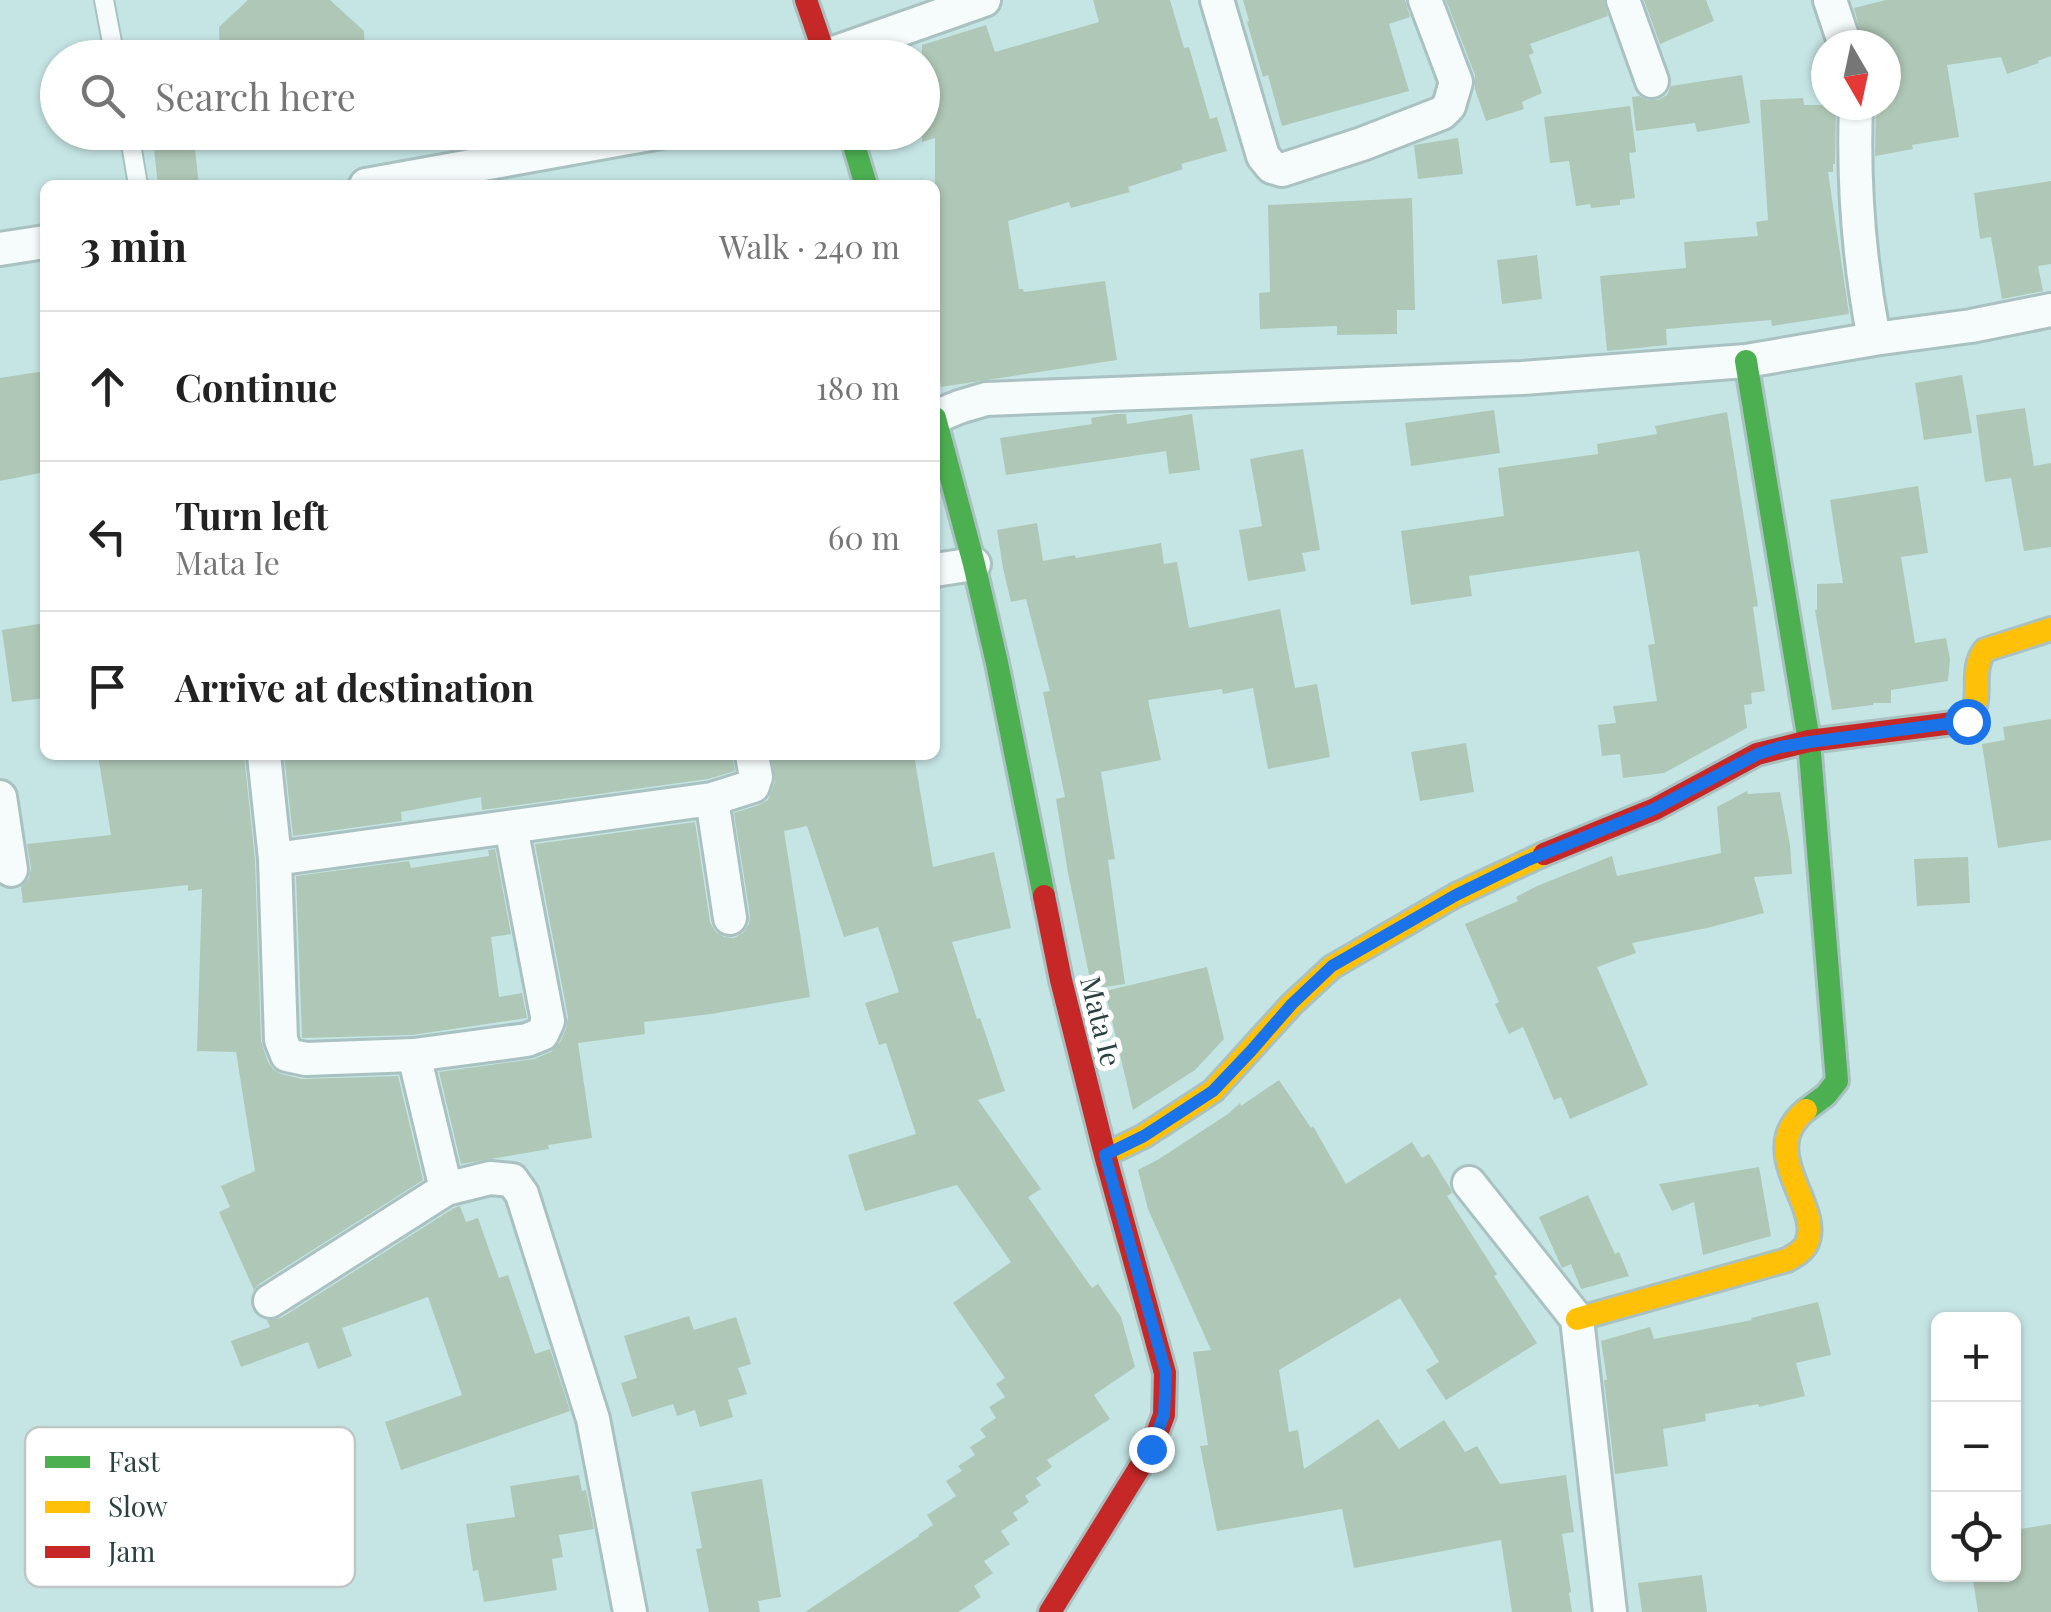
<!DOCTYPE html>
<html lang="en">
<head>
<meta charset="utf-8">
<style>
  :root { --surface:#fff; --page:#f2f2f2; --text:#222; --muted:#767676; --line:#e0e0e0 }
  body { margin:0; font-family:"Playfair Display",serif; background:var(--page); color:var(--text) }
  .controls { position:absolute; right:30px; bottom:30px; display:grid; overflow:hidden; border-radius:15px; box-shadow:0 2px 8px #0004 }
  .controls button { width:90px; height:90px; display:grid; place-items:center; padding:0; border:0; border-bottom:2px solid var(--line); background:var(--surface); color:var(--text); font:50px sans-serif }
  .compass { position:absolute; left:1811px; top:30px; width:90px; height:90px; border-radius:50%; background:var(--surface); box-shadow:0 2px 8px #0004; rotate:171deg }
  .stop { position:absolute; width:30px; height:30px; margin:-22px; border:8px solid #1a73e8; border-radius:50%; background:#fff }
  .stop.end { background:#1a73e8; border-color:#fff; box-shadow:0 2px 10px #0008 }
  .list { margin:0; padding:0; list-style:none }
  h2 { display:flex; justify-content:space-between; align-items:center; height:130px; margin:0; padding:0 40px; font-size:42px }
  h2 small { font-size:32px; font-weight:400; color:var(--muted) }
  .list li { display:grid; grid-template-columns:65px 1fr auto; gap:30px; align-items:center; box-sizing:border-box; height:150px; padding:0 40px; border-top:2px solid var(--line) }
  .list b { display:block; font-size:38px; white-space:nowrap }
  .list p { margin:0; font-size:32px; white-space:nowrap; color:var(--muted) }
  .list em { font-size:32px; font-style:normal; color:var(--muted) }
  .icon { flex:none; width:55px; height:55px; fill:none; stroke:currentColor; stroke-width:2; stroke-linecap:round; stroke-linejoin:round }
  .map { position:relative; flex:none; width:2051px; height:1612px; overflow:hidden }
  .search { position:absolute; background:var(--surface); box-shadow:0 2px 8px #0004; left:40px; top:40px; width:900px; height:110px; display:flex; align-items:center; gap:25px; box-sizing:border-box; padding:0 35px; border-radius:55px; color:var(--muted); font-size:38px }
  .panel { position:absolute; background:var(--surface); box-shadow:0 2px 8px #0004; left:40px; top:180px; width:900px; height:580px; border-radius:15px }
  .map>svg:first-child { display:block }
  .building { fill:#afc7b7 }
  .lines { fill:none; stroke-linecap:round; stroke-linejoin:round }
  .lane-casing { stroke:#a9c2c1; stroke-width:22 }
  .street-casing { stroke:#a9c2c1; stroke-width:38 }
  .fast-casing { stroke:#a9c2c1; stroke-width:28 }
  .slow-casing { stroke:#a9c2c1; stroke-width:28 }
  .jam-casing { stroke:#a9c2c1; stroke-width:28 }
  .lane { stroke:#f6fbfb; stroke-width:18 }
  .street { stroke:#f6fbfb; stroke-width:32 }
  .fast { stroke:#4caf50; stroke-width:22 }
  .slow { stroke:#ffc107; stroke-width:22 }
  .jam { stroke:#c62828; stroke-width:22 }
  .route { stroke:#1a73e8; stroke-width:12 }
  .labels { text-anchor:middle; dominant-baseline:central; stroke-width:10; stroke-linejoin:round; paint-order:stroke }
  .street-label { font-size:28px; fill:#2a4141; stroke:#fff }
  .key { fill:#fff; stroke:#bfc6c6; stroke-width:2.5 }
  .key-label { font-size:28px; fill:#2a4141 }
</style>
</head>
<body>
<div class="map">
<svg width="2051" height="1612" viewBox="0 0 2051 1612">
  <rect width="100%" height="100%" fill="#c5e5e4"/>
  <path class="building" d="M 248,0 L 330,0 L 364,31 L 365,58 L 220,58 L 219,27 Z
    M 1093,0 L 1170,0 L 1184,48 L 1189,47 L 1210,119 L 1217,117 L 1227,151 L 1181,164 L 1183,169 L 1128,187 L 1130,192 L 1071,208 L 1069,202 L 1008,221 L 1019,289 L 1023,289 L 1024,292 L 1105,281 L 1117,360 L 941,387 L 935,344 L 935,138 L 922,142 L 922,45 L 986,25 L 995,52 L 1099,22 Z
    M 1243,0 L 1405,0 L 1410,17 L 1389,24 L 1409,91 L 1282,126 L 1268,75 L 1263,77 L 1247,22 L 1249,21 Z
    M 1446,0 L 1604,0 L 1608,16 L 1530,44 L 1534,53 L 1529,55 L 1542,93 L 1522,102 L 1524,109 L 1486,121 L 1475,89 L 1475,75 Z
    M 1644,0 L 1706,0 L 1714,21 L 1660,44 Z
    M 1886,0 L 2051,0 L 2051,56 L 2038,61 L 2039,63 L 2007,74 L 2001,57 L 1947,65 L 1959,137 L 1912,145 L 1913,149 L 1875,156 L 1876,105 L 1886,105 L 1886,45 L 1864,45 L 1854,8 Z
    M 1742,75 L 1750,123 L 1697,132 L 1695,123 L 1636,131 L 1632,97 L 1639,96 L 1648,100 L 1658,100 L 1667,95 L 1671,86 Z
    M 1803,98 L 1804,105 L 1836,105 L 1835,164 L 1833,164 L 1833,172 L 1828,172 L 1849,314 L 1772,326 L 1771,320 L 1666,329 L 1667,345 L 1607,351 L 1600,276 L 1686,268 L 1684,242 L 1758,236 L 1756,222 L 1768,220 L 1760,100 Z
    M 1630,106 L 1636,152 L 1629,153 L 1635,198 L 1620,200 L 1620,205 L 1591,208 L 1590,204 L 1576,206 L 1569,161 L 1550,163 L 1544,117 Z
    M 152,132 L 193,132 L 199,185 L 158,185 Z
    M 1458,138 L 1463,174 L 1418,179 L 1414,145 Z
    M 2051,181 L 2051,264 L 2038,266 L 2043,291 L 2002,299 L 1991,237 L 1980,239 L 1974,193 Z
    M 1412,198 L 1415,310 L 1397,310 L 1397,334 L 1337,335 L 1337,326 L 1260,329 L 1259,293 L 1270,292 L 1268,205 Z
    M 1537,255 L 1542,299 L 1502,304 L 1497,260 Z
    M 45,371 L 45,472 L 0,481 L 0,378 Z
    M 1962,375 L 1972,433 L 1924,440 L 1915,383 Z
    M 2025,408 L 2034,466 L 2051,463 L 2051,547 L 2024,551 L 2011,478 L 1985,482 L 1976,415 Z
    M 1494,410 L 1500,453 L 1411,466 L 1405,423 Z
    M 1727,412 L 1758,606 L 1753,607 L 1765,691 L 1751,693 L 1752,704 L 1744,705 L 1747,728 L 1664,773 L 1623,778 L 1620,754 L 1602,756 L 1598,725 L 1616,723 L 1613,706 L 1657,701 L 1648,645 L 1655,644 L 1639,551 L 1469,576 L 1472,596 L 1411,605 L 1401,531 L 1504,516 L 1498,468 L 1598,454 L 1597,444 L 1657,434 L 1655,426 Z
    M 1116,414 L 1126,414 L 1127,424 L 1192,414 L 1200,470 L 1169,474 L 1166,451 L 1006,475 L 1000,438 L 1092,424 L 1091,418 Z
    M 1303,449 L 1320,550 L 1302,553 L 1306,571 L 1248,581 L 1239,530 L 1262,526 L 1250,459 Z
    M 1918,486 L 1928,553 L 1901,557 L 1915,643 L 1946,638 L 1950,659 L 1948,681 L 1891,690 L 1891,703 L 1873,703 L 1873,705 L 1832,710 L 1815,610 L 1817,610 L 1817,584 L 1843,583 L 1830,500 Z
    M 1037,523 L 1043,561 L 1075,555 L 1076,558 L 1161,543 L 1164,564 L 1177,562 L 1189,628 L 1280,609 L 1295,688 L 1317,684 L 1330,757 L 1268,769 L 1253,688 L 1223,694 L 1222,689 L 1148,700 L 1161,760 L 1101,772 L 1115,859 L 1108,860 L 1125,984 L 1092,989 L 1068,873 L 1056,799 L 1065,797 L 1043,692 L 1050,691 L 1026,599 L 1011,602 L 1003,568 L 997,530 Z
    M 45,623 L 45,698 L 12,702 L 2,630 Z
    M 2051,719 L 2051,840 L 1998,848 L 1982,744 L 2005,740 L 2003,727 Z
    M 1466,743 L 1474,792 L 1420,801 L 1411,752 Z
    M 98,755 L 244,755 L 255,860 L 261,1041 L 268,1062 L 274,1070 L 282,1074 L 302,1079 L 398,1076 L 423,1180 L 259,1284 L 254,1290 L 219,1212 L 230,1207 L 221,1186 L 255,1171 L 236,1052 L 197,1051 L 202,889 L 188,891 L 188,885 L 23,903 L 21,887 L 29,878 L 31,868 L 27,844 L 111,835 Z
    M 284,755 L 732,755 L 735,771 L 708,779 L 482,810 L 481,797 L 401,812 L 402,821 L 293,836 Z
    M 772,755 L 914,755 L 933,867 L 994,852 L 1011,928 L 952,942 L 977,1019 L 980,1018 L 1005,1091 L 978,1100 L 1041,1189 L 1028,1197 L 1092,1288 L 1098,1284 L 1121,1317 L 1135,1367 L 1094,1395 L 1110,1419 L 1047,1460 L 1052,1467 L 1036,1478 L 1041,1485 L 1025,1496 L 1029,1502 L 1013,1513 L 1018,1520 L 1001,1531 L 1010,1544 L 984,1561 L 993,1573 L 974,1586 L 981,1597 L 958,1612 L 805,1612 L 919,1536 L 918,1535 L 933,1525 L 927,1515 L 956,1496 L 946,1481 L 962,1471 L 958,1466 L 975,1455 L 970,1447 L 986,1437 L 980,1429 L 996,1418 L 989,1407 L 1005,1397 L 996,1384 L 1005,1378 L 953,1303 L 1011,1262 L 957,1185 L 865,1211 L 848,1155 L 916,1134 L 886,1043 L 879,1045 L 865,1003 L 899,992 L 878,927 L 844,937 L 807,826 L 784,831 L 810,997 L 711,1014 L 644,1022 L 645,1034 L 578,1043 L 592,1138 L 548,1145 L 549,1149 L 461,1164 L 439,1072 L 534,1059 L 551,1052 L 560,1042 L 566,1029 L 568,1017 L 535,844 L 695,822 L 710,922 L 715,931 L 724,937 L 734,938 L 743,933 L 749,924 L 750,915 L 734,813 L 759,805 L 768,800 L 775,782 Z
    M 1747,791 L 1748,794 L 1780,792 L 1790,845 L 1792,874 L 1754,877 L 1764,913 L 1707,928 L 1632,943 L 1636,953 L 1597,967 L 1648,1085 L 1570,1119 L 1561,1097 L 1554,1100 L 1523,1027 L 1509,1034 L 1495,1004 L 1499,1002 L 1465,924 L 1518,901 L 1516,897 L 1537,886 L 1612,856 L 1617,876 L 1721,853 L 1717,807 Z
    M 495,849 L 511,934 L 491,937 L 499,997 L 522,993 L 527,1018 L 412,1035 L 302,1038 L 296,876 L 409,861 L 411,868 L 489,856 L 488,850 Z
    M 1968,857 L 1970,903 L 1917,906 L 1914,859 Z
    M 1207,967 L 1224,1039 L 1195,1070 L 1133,1110 L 1105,991 Z
    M 1279,1080 L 1311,1128 L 1313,1126 L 1346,1184 L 1412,1142 L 1422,1158 L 1429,1154 L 1450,1188 L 1452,1193 L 1447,1196 L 1497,1274 L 1494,1276 L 1537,1343 L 1446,1400 L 1426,1370 L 1439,1362 L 1400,1298 L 1279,1370 L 1289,1432 L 1298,1430 L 1304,1469 L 1378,1419 L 1399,1449 L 1444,1420 L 1465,1452 L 1477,1446 L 1500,1484 L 1566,1475 L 1574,1532 L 1562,1534 L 1571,1592 L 1569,1593 L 1572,1612 L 1512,1612 L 1501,1540 L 1354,1568 L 1342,1509 L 1217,1531 L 1200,1446 L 1208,1445 L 1193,1352 L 1211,1350 L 1148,1209 L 1138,1170 L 1159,1159 L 1228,1114 L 1240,1103 L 1241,1106 Z
    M 1759,1167 L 1771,1236 L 1703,1255 L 1694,1202 L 1672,1211 L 1659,1184 Z
    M 1588,1195 L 1615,1254 L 1619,1252 L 1629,1276 L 1581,1289 L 1571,1264 L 1562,1268 L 1539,1217 Z
    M 460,1206 L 466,1222 L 478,1218 L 499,1278 L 508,1275 L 535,1354 L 550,1349 L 570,1411 L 401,1470 L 385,1422 L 462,1395 L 428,1297 L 342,1328 L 352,1356 L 318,1369 L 308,1342 L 241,1367 L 231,1341 L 270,1327 L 267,1320 L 281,1318 L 454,1208 Z
    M 1818,1302 L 1831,1355 L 1796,1363 L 1805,1396 L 1759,1407 L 1758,1404 L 1705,1414 L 1706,1421 L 1663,1429 L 1668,1466 L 1615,1474 L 1604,1380 L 1607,1380 L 1601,1341 L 1650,1327 L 1654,1339 L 1752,1320 L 1751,1318 Z
    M 689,1316 L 694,1330 L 736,1317 L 751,1364 L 738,1368 L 747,1394 L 728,1400 L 733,1417 L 700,1427 L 695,1410 L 677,1416 L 673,1404 L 632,1417 L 621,1383 L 637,1378 L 624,1336 Z
    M 579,1475 L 582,1491 L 586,1490 L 594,1529 L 559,1535 L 563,1557 L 552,1559 L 557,1590 L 484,1602 L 478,1570 L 473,1571 L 466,1524 L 515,1517 L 510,1486 Z
    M 762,1479 L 781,1597 L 758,1601 L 760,1612 L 709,1612 L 696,1549 L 702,1548 L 691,1492 Z
    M 2051,1524 L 2051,1612 L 1978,1612 L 1972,1574 L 2014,1574 L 2014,1530 Z
    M 1702,1575 L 1707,1612 L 1642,1612 L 1638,1583 Z"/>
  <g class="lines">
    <g class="lane-casing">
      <path id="lane" d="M 104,0 L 115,58
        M 129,132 L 138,185"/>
    </g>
    <g class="street-casing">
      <path id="street" d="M 1217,0 L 1263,156 L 1272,167 L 1282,170 L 1362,144 L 1442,113 L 1449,106 L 1456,82 L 1425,0
        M 1623,0 L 1652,81
        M 1830,0 L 1845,45
        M 825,56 L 984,0
        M 1856,105 C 1853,184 1859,261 1874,339
        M 366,185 L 661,132
        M 0,249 L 45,242
        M 935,417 L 959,407 L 986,399 L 1522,378 L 1746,361 L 1874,339 L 1971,326 L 2051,310
        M 935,570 L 974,564
        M 264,755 L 275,859 L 712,799 L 753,786 L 756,777 L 752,755
        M 0,797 L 11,870
        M 712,799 L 730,918
        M 275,859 L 281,1040 L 287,1055 L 306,1059 L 414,1055 L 527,1040 L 542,1034 L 548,1021 L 511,827
        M 414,1055 L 446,1189
        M 1469,1183 L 1577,1319 L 1610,1612
        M 270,1301 L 446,1189 L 490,1178 L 512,1180 L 522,1194 L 593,1419 L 630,1612"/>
    </g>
    <g class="fast-casing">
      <path id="fast" d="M 850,132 L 866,185
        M 1746,361 L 1809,741 L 1837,1081 L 1826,1095 L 1806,1110
        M 935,418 L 974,564 L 997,663 L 1044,896"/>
    </g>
    <g class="slow-casing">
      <path id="slow" d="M 1953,723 L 1967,721 C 1986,700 1968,672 1985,650 L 2051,629
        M 1105,1155 L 1144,1136 L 1213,1091 L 1292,1004 L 1332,967 L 1456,895 L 1544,854
        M 1577,1319 L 1787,1260 C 1794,1256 1802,1252 1806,1245 C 1826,1207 1753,1153 1806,1110"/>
    </g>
    <g class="jam-casing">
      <path id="jam" d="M 806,0 L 826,58
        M 1544,854 L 1655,809 L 1757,754 L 1809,741 L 1953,723
        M 1044,896 L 1061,980 L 1105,1155 L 1165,1373 L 1164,1415 L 1151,1449 L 1050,1612"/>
    </g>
    <use href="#lane" class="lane"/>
    <use href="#street" class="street"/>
    <use href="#fast" class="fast"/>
    <use href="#slow" class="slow"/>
    <use href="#jam" class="jam"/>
  </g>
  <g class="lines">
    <path class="route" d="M 1151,1449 L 1164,1415 L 1166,1373 L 1105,1155 L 1144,1136 L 1213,1091 L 1251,1051 L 1292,1004 L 1332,966 L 1456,895 L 1526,861 L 1654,809 L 1758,754 L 1780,747 L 1810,742 L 1967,721"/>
  </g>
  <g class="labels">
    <g class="street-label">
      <text transform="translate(1102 1021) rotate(76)">Mata Ie</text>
    </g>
  </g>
  <rect x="25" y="1427" width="330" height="160" rx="15" class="key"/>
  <rect x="45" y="1456" width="45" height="12" fill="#4caf50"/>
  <rect x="45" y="1501" width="45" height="12" fill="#ffc107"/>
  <rect x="45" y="1546" width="45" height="12" fill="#c62828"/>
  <g class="key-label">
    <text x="108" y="1472">Fast</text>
    <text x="108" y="1517">Slow</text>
    <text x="108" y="1562">Jam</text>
  </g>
</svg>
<div class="controls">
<button>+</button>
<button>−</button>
<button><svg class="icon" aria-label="locate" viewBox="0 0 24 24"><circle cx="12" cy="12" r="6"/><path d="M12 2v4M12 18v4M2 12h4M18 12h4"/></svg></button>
</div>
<svg class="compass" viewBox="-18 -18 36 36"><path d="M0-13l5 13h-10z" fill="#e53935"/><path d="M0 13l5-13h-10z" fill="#767676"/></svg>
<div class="stop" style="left:1967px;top:721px"></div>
<div class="stop end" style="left:1151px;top:1449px"></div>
<div class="search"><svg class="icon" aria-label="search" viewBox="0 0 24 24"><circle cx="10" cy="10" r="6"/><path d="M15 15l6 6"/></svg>Search here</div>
<section class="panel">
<h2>3 min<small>Walk · 240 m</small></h2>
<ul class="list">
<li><svg class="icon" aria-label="ahead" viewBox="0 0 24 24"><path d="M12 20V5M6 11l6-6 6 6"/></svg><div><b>Continue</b></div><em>180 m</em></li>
<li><svg class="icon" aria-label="left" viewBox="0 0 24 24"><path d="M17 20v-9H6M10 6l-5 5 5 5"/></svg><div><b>Turn left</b><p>Mata Ie</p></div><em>60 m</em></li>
<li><svg class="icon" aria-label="arrive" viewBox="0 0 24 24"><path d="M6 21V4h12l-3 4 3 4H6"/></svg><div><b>Arrive at destination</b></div></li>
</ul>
</section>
</div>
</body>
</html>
